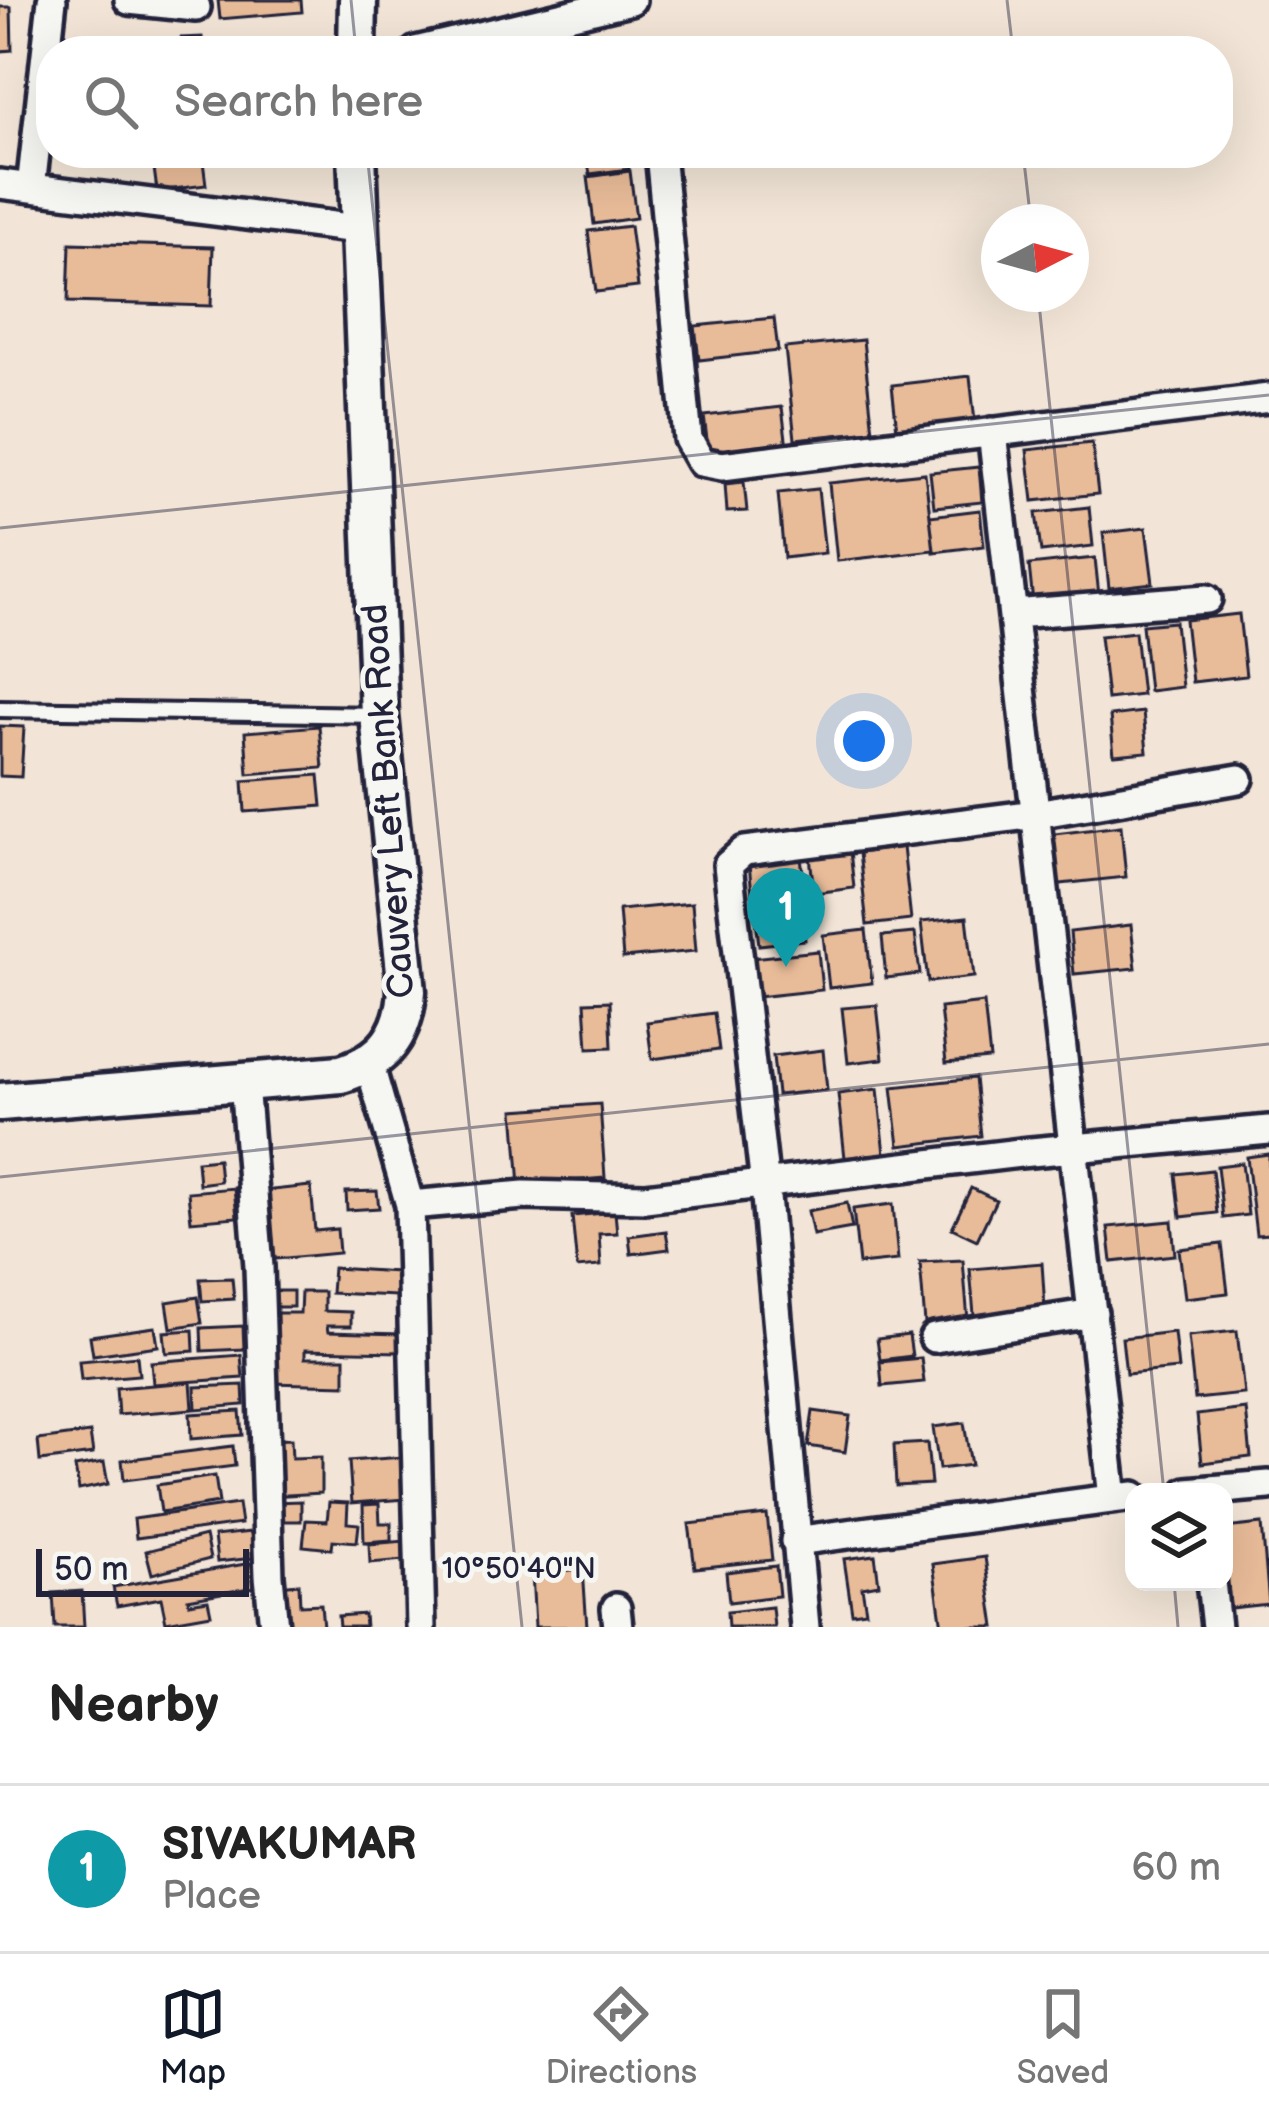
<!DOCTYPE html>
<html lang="en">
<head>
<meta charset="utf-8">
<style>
  :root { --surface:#fff; --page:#f6f6f6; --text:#222; --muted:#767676; --line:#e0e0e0; --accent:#111827 }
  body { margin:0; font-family:"Balsamiq Sans",sans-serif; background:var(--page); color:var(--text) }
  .controls { position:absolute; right:36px; bottom:36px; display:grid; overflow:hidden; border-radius:24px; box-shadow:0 12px 48px #0002 }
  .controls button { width:108px; height:108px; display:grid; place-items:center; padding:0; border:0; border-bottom:3px solid var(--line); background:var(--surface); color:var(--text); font:60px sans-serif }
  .compass { position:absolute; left:981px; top:204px; width:108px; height:108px; border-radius:50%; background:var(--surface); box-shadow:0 12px 48px #0002; rotate:84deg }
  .scale { position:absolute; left:36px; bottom:30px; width:213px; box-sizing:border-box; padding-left:12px; border:6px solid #22223b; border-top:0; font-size:33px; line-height:42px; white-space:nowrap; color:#22223b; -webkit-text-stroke:9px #f6f6f2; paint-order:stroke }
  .you { position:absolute; left:864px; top:741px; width:42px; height:42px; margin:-30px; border:9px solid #fff; border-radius:50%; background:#1a73e8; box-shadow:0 0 0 18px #1a73e833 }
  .badge { display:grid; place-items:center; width:78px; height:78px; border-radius:50%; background:var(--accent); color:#fff; font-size:39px; font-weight:700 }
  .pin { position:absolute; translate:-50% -99px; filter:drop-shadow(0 3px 6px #0008) }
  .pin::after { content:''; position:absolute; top:63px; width:42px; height:36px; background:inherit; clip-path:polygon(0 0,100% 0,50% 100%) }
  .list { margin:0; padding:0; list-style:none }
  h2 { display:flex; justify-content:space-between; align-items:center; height:156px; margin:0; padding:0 48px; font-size:51px }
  h2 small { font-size:39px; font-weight:400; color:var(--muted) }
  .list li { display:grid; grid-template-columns:78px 1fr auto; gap:36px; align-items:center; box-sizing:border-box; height:168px; padding:0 48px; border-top:3px solid var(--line) }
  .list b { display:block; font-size:45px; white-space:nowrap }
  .list p { margin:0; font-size:39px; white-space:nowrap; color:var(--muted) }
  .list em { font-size:39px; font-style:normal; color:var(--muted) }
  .icon { flex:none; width:66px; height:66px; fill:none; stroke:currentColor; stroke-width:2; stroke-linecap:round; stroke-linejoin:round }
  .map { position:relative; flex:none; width:1269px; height:1627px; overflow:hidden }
  .search { position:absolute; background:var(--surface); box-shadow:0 12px 48px #0002; left:36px; right:36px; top:36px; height:132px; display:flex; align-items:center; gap:30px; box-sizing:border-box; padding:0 42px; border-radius:48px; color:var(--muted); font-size:45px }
  .sheet { height:324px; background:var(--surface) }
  nav { display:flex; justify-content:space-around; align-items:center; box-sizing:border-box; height:168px; border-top:3px solid var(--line); background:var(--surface); font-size:33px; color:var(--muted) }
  nav a { display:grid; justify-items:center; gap:6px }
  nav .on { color:var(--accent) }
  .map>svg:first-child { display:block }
  .building { fill:#e9bc99; stroke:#22223b; stroke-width:3 }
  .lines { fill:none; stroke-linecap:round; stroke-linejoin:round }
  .lane-casing { stroke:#22223b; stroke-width:22 }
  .street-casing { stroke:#22223b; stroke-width:36 }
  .secondary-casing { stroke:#22223b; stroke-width:45 }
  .lane { stroke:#f6f6f2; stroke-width:14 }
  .street { stroke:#f6f6f2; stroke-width:27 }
  .secondary { stroke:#f6f6f2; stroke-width:36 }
  .ticks { fill:none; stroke:#22223b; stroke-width:3; stroke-opacity:0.45 }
  .labels { text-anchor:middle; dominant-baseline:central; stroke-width:10; stroke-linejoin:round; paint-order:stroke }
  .street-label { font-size:36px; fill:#22223b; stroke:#f6f6f2 }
  .ticks-label { font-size:30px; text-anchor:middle; fill:#22223b; stroke:#f6f6f2; stroke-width:10; stroke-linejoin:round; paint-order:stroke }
</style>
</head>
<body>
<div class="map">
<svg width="1269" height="1627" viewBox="0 0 1269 1627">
  <rect width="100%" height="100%" fill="#f2e5d7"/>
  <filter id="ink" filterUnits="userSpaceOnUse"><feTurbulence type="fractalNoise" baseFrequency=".00833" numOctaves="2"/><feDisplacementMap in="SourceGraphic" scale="24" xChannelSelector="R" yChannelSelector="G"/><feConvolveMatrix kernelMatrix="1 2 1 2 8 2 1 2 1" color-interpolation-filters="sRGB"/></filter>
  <g filter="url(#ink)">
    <path class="building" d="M 218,0 L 301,0 L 302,12 L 220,19 Z
      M 0,7 L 11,7 L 12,50 L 0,51 Z
      M 202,37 L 203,51 L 224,51 L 182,51 L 181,38 Z
      M 152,153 L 202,153 L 206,185 L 157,191 Z
      M 586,153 L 627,153 L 629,169 L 590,174 Z
      M 630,171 L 636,218 L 594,224 L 588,177 Z
      M 630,226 L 638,287 L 596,292 L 588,231 Z
      M 70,243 L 213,247 L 211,306 L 68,302 Z
      M 774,318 L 778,351 L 699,360 L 695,326 Z
      M 863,340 L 873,431 L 795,439 L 785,348 Z
      M 970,376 L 975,422 L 897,430 L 892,385 Z
      M 782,407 L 787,447 L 709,455 L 704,416 Z
      M 1092,443 L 1098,494 L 1033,501 L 1027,450 Z
      M 979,467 L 982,502 L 934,507 L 930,472 Z
      M 925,473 L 934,550 L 837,561 L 829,483 Z
      M 744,482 L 747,511 L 727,512 L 725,484 Z
      M 818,489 L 825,553 L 784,558 L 778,493 Z
      M 1089,507 L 1093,546 L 1041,552 L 1036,513 Z
      M 980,510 L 984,546 L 934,552 L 930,516 Z
      M 1146,528 L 1153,583 L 1109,588 L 1103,533 Z
      M 1095,558 L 1099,596 L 1033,603 L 1029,565 Z
      M 1239,614 L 1246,676 L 1192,682 L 1185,620 Z
      M 1175,622 L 1182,687 L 1149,691 L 1142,625 Z
      M 1135,632 L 1142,695 L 1107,699 L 1100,636 Z
      M 1143,712 L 1147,752 L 1114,755 L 1110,716 Z
      M 0,726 L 24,727 L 21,777 L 0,776 Z
      M 319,726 L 323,768 L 248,774 L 245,732 Z
      M 319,775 L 322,806 L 245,812 L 243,781 Z
      M 1121,826 L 1126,877 L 1051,885 L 1046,835 Z
      M 903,847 L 911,920 L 867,925 L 859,853 Z
      M 850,851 L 854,888 L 814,893 L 810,856 Z
      M 801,858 L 806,897 L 753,903 L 749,864 Z
      M 692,903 L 696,951 L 623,958 L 619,910 Z
      M 801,906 L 805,940 L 759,945 L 755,911 Z
      M 967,917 L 974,977 L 928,982 L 921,922 Z
      M 1131,925 L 1136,968 L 1074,974 L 1070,932 Z
      M 866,930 L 872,983 L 829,988 L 823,935 Z
      M 915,933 L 920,974 L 886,978 L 882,936 Z
      M 818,951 L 822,990 L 756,997 L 751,958 Z
      M 610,1001 L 612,1047 L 588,1048 L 585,1002 Z
      M 984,1003 L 990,1059 L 946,1063 L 940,1008 Z
      M 877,1005 L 883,1059 L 848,1063 L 842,1008 Z
      M 714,1013 L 719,1050 L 652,1059 L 647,1022 Z
      M 823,1050 L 827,1090 L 777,1095 L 773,1056 Z
      M 975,1078 L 981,1136 L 899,1146 L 892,1087 Z
      M 878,1089 L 885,1154 L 845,1158 L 838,1094 Z
      M 600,1104 L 605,1178 L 520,1185 L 514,1110 Z
      M 1269,1154 L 1269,1234 L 1256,1235 L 1247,1157 Z
      M 218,1159 L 220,1181 L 199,1184 L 197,1161 Z
      M 1242,1163 L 1248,1215 L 1223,1218 L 1217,1166 Z
      M 1212,1170 L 1217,1213 L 1181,1217 L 1176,1174 Z
      M 311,1186 L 315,1231 L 337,1229 L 339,1253 L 275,1259 L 271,1223 L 265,1224 L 262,1191 Z
      M 234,1188 L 237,1217 L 191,1221 L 188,1192 Z
      M 971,1188 L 996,1200 L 977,1240 L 952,1228 Z
      M 377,1191 L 379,1208 L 347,1210 L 346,1192 Z
      M 847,1203 L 852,1228 L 813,1235 L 808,1211 Z
      M 893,1204 L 898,1260 L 859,1264 L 853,1209 Z
      M 615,1212 L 617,1233 L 599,1234 L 601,1266 L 577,1268 L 572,1216 Z
      M 1172,1221 L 1175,1255 L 1112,1262 L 1108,1227 Z
      M 666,1231 L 669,1249 L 631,1254 L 629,1236 Z
      M 1222,1244 L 1228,1293 L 1185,1298 L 1179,1249 Z
      M 963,1260 L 968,1321 L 925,1324 L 920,1262 Z
      M 1042,1263 L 1045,1309 L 974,1315 L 970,1269 Z
      M 333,1268 L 397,1272 L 396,1296 L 331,1293 Z
      M 232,1278 L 234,1299 L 202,1301 L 200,1279 Z
      M 269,1291 L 293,1291 L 293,1307 L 270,1307 Z
      M 301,1292 L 324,1292 L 324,1311 L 351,1312 L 351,1326 L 327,1326 L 328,1332 L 401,1334 L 401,1352 L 305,1350 L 305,1358 L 345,1358 L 345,1385 L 270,1383 L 273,1313 L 300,1313 Z
      M 198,1297 L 202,1323 L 171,1328 L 167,1302 Z
      M 243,1326 L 244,1349 L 202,1351 L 201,1328 Z
      M 155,1327 L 158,1346 L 93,1355 L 90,1336 Z
      M 193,1330 L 194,1351 L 166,1353 L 164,1332 Z
      M 1237,1331 L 1244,1394 L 1195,1399 L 1188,1336 Z
      M 1174,1332 L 1178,1369 L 1126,1374 L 1122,1338 Z
      M 909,1335 L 912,1356 L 880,1360 L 877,1339 Z
      M 241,1355 L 243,1378 L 153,1384 L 151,1362 Z
      M 137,1356 L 139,1375 L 81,1380 L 79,1361 Z
      M 921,1358 L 924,1382 L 882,1386 L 880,1362 Z
      M 191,1382 L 193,1409 L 118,1415 L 116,1388 Z
      M 243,1385 L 244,1405 L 196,1409 L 195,1387 Z
      M 1246,1409 L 1251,1457 L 1202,1463 L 1197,1415 Z
      M 240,1411 L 242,1435 L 191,1439 L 190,1414 Z
      M 813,1411 L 850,1416 L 845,1452 L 808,1446 Z
      M 964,1423 L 971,1465 L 939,1469 L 933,1427 Z
      M 90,1433 L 93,1454 L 40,1461 L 38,1440 Z
      M 291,1439 L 292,1458 L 321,1457 L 321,1493 L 271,1496 L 268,1440 Z
      M 927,1443 L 931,1484 L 896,1486 L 894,1445 Z
      M 233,1446 L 235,1466 L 124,1480 L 122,1460 Z
      M 403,1457 L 406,1499 L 352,1503 L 349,1461 Z
      M 104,1462 L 108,1484 L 79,1490 L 75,1467 Z
      M 215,1476 L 219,1503 L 161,1512 L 157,1485 Z
      M 301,1501 L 301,1521 L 273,1521 L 273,1502 Z
      M 329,1502 L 348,1503 L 347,1523 L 359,1524 L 357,1542 L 333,1540 L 332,1549 L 303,1546 L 306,1520 L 327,1521 Z
      M 238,1504 L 241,1524 L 136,1538 L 134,1519 Z
      M 379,1504 L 380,1523 L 391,1523 L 391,1540 L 364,1542 L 363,1505 Z
      M 767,1515 L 772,1560 L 695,1568 L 689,1524 Z
      M 1262,1524 L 1269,1604 L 1230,1608 L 1224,1528 Z
      M 251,1532 L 254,1558 L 217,1562 L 214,1536 Z
      M 205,1536 L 210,1559 L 152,1574 L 146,1551 Z
      M 405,1541 L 406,1560 L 370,1563 L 369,1544 Z
      M 875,1555 L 879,1584 L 862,1587 L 866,1611 L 852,1613 L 844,1559 Z
      M 985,1557 L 995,1627 L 942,1627 L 933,1564 Z
      M 251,1563 L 255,1587 L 188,1599 L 189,1603 L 208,1600 L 211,1614 L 166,1622 L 161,1598 L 117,1606 L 113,1587 Z
      M 776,1566 L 779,1596 L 729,1602 L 726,1572 Z
      M 583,1569 L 587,1627 L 535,1627 L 532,1573 Z
      M 299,1584 L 300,1605 L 321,1604 L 323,1627 L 281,1627 L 278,1586 Z
      M 82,1591 L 84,1627 L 55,1627 L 53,1593 Z
      M 772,1607 L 774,1627 L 728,1627 L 727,1612 Z
      M 364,1614 L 365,1627 L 339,1627 L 338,1616 Z"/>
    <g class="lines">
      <g class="lane-casing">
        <path id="lane" d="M 0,709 L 379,715"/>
      </g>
      <g class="street-casing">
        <path id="street" d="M 129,0 L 196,7
          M 416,51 L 631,0
          M 660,153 L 688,439 L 701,462 L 722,466 L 1269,398
          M 0,184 L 357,229
          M 31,188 L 52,0
          M 992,432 L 1113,1498
          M 1013,614 L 1207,599
          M 369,1063 L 410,1205 L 524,1195 L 645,1198 L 1020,1153 L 1269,1130
          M 244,1083 L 259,1267 L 269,1576 L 274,1627
          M 410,1205 L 421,1627
          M 934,1338 L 1093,1313
          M 1187,1492 L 1269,1485
          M 795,1541 L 1134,1496
          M 1211,1582 L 1216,1627
          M 616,1608 L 618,1627
          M 805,1627 L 765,1186 L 728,865 L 744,851 L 1036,814 L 1239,779"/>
      </g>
      <g class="secondary-casing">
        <path id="secondary" d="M 357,51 L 358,0
          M 0,1102 L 341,1074 C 384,1061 404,1035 407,991 L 379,715 L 357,153"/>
      </g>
      <use href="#lane" class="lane"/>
      <use href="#street" class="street"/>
      <use href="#secondary" class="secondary"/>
    </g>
  </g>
  <path class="ticks" d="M 351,0 L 356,51M 1007,0 L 1013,51M 367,153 L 522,1627M 1023,153 L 1031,222M 1038,294 L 1164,1492M 0,528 L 1269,395M 0,1177 L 1269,1044M 1174,1582 L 1178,1627"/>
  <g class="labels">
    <g class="street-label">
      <text transform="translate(389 801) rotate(-94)">Cauvery Left Bank Road</text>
    </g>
  </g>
  <g class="ticks-label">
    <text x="519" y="1578">10°50'40"N</text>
  </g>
</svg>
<div class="controls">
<button><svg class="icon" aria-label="layers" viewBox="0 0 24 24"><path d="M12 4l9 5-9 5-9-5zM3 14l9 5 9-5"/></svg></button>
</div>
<svg class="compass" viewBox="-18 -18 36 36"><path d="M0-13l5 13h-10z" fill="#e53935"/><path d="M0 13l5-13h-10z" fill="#767676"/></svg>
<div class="scale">50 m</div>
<div class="you"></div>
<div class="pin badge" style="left:786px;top:967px;background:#0f9aa8">1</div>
<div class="search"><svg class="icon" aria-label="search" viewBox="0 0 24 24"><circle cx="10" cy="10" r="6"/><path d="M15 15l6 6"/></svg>Search here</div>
</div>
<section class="sheet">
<h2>Nearby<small></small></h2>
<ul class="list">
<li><span class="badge" style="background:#0f9aa8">1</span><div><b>SIVAKUMAR</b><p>Place</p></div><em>60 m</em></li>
</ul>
</section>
<nav>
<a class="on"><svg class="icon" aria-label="map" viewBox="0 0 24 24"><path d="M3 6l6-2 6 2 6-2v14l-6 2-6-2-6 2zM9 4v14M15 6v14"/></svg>Map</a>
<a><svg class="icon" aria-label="directions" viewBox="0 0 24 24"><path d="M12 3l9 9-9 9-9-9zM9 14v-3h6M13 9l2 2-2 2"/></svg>Directions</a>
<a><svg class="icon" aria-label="saved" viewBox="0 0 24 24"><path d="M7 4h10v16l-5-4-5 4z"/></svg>Saved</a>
</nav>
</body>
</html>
